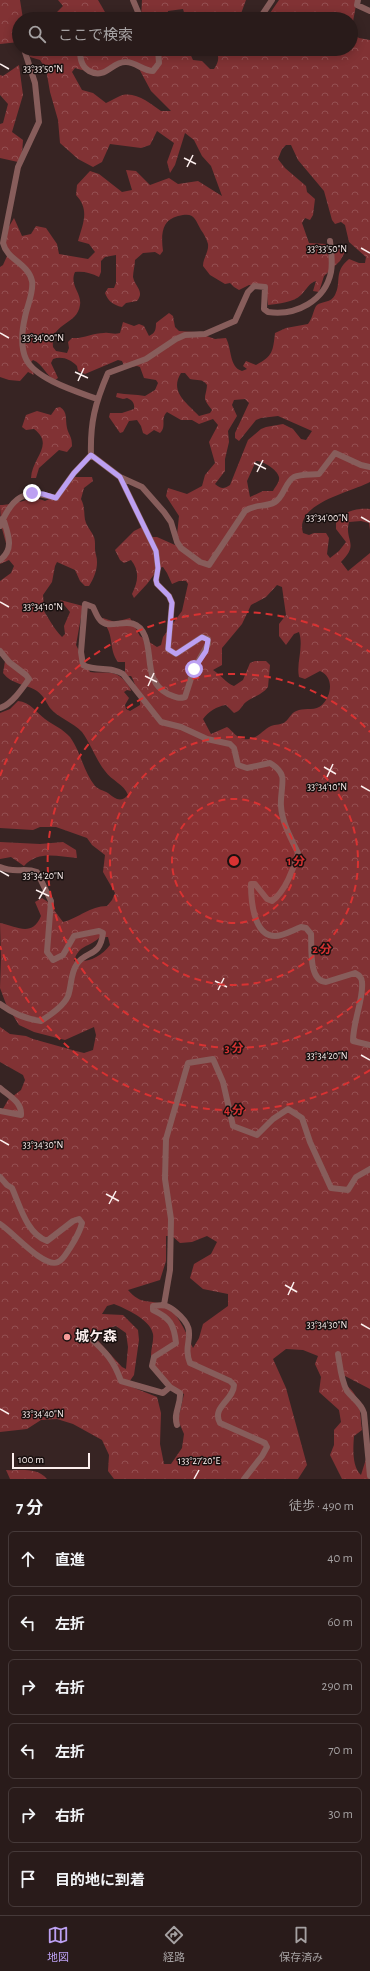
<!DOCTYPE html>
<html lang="ja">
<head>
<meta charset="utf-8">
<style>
  :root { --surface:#291b1a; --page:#352827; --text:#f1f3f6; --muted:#a5a1a2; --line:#453939; --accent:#bca0f2 }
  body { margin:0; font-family:"Alegreya Sans","Noto Sans JP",sans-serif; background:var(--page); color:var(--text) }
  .scale { position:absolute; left:12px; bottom:10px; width:78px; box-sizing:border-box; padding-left:4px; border:2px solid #fcefee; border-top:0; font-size:11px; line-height:14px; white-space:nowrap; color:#fcefee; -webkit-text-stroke:3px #18100f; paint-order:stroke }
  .stop { position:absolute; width:12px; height:12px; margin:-9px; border:3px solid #bca0f2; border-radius:50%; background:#fff }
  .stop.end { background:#bca0f2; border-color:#fff; box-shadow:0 1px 4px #0008 }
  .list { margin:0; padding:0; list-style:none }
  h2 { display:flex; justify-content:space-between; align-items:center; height:52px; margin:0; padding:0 16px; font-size:17px }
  h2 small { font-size:13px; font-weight:400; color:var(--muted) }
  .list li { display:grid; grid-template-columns:26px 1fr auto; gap:12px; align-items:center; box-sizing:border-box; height:56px; margin:0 8px 8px; padding:0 8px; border:1px solid var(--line); border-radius:6px }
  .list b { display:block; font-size:15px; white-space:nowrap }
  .list em { font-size:13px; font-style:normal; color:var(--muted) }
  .icon { flex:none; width:22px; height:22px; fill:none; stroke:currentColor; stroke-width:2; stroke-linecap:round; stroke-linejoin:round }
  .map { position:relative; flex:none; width:370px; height:1479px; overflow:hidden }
  .search { position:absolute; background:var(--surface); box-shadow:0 2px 10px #0003; left:12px; right:12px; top:12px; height:44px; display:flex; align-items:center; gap:10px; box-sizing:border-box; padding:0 14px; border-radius:22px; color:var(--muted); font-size:15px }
  .sheet { height:436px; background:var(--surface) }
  nav { display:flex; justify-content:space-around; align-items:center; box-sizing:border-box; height:56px; border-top:1px solid var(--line); background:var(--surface); font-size:11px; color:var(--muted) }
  nav a { display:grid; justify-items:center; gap:2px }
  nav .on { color:var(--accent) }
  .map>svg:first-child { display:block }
  .forest { fill:url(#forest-crowns); fill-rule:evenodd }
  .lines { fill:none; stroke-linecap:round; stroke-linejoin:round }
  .minor { stroke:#875d5b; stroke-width:6 }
  .route { stroke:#bca0f2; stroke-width:5 }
  .ticks { fill:none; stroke:#fcefee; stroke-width:1.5 }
  .ring { fill:none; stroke:#d83232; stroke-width:2; stroke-dasharray:7 5 }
  .poi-dot { fill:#f59b99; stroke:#18100f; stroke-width:1.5 }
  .labels { text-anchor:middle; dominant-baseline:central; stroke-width:3; stroke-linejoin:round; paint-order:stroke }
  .poi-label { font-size:14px; font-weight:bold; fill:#fcefee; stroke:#18100f; text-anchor:start }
  .ticks-label { font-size:10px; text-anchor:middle; fill:#fcefee; stroke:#18100f; stroke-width:3; stroke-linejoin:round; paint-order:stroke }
  .centre { fill:#d83232; stroke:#18100f; stroke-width:2 }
  .ring-label { font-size:12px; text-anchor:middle; font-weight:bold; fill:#d83232; stroke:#18100f; stroke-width:3; stroke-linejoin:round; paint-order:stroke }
</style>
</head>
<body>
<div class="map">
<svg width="370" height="1479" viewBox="0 0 370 1479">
  <defs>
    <pattern id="forest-crowns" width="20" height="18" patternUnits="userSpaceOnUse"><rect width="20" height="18" fill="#813234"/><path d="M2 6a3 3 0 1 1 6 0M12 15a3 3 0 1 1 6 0" fill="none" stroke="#945052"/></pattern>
  </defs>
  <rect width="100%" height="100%" fill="#372423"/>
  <path class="forest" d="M 0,0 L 20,0 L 23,19 L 19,19 L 19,42 L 0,44 Z
    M 58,0 L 98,0 L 109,19 L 56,19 L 56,13 L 63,6 Z
    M 142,0 L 246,0 L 239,19 L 186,19 L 183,9 L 168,11 L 167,19 L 141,19 Z
    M 279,0 L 357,0 L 351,32 L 359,38 L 370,40 L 370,482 C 352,492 294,503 303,533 L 309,535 L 314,533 L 326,533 L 329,538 L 327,554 L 330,558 L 339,551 L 346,542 L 336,529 L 336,523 C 345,511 355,508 370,509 L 370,530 L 369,523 L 361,521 L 349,522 C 344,541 360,543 341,562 L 348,571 L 370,553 L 370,1389 L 345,1376 L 345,1385 C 361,1394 360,1413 362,1430 L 354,1436 C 353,1448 352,1467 361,1475 L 366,1459 L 370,1479 L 342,1479 L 330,1455 L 334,1445 L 334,1430 L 341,1422 L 339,1410 L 319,1392 L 321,1377 L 315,1364 L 318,1356 L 303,1350 L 286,1349 L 273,1359 L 286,1388 L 307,1465 L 298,1479 L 114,1479 L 108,1471 L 109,1455 L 102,1440 L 73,1424 L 57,1419 L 41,1420 L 27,1429 L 0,1432 L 0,1114 L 8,1100 L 21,1090 L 25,1080 L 23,1075 L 0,1062 L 0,1027 L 10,1034 L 26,1036 L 33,1039 L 76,1051 L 84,1053 L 93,1050 L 96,1035 L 94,1027 L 65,1040 L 34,1032 L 19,1025 L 6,1004 L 0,988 L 1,958 L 0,923 C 18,927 32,937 41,916 L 35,902 L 42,898 L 48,902 L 63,922 C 79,918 90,906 107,906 L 112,900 L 115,893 L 103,872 L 105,855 L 92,845 L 87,838 L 56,827 L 40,827 L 33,830 L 0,828 L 0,713 L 10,709 L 18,701 C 30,702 36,712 45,719 C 53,725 63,729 70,737 C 81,752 83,771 95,786 C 99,790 103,790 108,793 C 115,799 121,803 128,795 C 124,784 112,781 105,771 C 96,760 91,744 82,732 C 73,722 58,718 50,708 C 46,702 44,696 37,691 C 27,684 12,685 3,673 L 5,661 L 0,651 L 0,581 L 11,573 L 14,566 L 9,560 L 0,564 L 0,558 L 7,547 L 1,525 L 0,505 C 5,506 30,500 34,497 L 45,501 L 60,494 L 75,477 L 92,477 L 93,481 L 84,488 L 81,499 C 86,509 83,515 86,523 C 88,528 92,532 94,537 C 96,543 94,549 96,555 C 99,565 95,577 89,586 L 85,586 L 80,581 L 75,570 L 57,562 L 55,566 L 52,582 L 43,595 L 44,606 L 41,607 C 49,618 53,628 62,637 L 65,634 L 64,626 L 70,612 L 60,600 L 83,606 L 76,645 L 90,672 C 103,674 114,669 124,680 C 127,684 130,686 131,691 L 127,690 L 124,692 L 129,698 L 125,705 L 126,709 L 130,711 L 140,705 C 141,701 134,680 131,676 L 128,676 L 125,674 L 125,662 L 118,662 C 108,649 115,635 103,622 L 103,618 L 115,622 L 130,618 L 140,636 L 157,647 L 161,645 L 163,637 L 182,611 L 188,584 L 186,581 L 179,581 L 172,584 L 167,573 L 163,567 L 159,568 L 147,584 L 134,598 L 132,594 C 138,582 140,571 131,560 L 124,563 L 120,560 L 115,550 L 134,531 L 142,527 L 149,537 L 157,537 L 175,545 L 179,543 L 177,535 L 179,516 L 166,496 L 168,488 L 187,494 L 202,486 L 205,475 L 215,463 L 209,442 L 218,425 L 213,419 L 199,424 L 192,420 L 181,420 L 167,412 C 160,418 167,427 160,433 L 154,430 L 147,435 L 143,433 L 141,426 L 137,420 L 129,421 L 123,432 L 120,433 L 109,417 L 110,413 L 122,413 L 134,409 C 135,403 132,400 127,398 L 123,399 L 116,397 L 117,393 C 127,395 135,394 145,396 L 155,390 L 158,383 L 156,380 L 144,378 L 140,367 L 137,366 L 125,368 L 122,361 L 118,360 L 85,374 L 78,371 L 77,366 C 70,359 62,356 53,359 L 51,363 L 58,378 L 55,380 C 46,376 43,364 33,360 L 30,363 L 34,375 L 28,372 L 20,381 L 9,380 L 0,377 L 0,267 L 3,265 L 7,256 L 4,235 L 14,218 L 22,236 L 31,234 L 36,226 L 46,228 L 57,244 L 59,254 L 88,259 L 95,252 L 89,244 L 78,241 C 83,223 90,210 76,195 L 77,185 L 90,171 L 99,174 L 122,192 L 132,190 L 126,170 L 136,171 L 150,185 L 169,178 L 178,184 L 198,181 L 222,196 L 211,166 L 202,156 L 194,140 L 185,133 L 175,165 L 170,173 L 167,162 L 174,143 L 157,131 L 150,145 L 141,148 L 110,144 L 102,162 L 93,167 L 78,159 L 60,143 L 58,120 L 50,92 L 46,69 L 40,60 L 30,57 L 29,49 L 188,49 L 193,60 L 202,61 L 210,69 L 214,69 C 218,63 220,58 216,51 L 212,49 L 351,49 L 351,19 L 266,19 ZM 119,65 L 137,65 L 151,91 L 171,111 L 161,111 C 150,103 134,90 120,96 C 115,98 111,101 106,103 L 93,93 L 82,90 L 72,72 L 75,68 C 95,74 100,73 119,65 ZM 286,145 L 291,145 L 298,160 L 324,191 L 332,220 L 335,224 L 341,222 L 345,225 L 349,242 L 366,257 L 365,263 L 359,263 L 349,259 C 333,272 342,282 335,295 C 331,303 322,301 317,305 C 314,307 313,318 308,324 L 286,328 L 275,333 C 273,351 273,356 256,365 L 246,361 L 243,366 L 247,369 L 242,371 C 229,367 232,349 226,338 L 215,339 L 195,332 L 179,331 L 175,327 L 173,316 L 169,313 L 156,323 C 156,330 155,333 149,336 L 144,326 L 139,324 L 134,326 L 123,322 L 120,333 C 113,335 110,332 104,333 C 93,333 83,339 72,338 L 68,342 L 69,348 L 67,353 L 56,351 L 53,347 C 50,322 77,326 80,305 C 82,293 69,285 75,272 C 84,271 91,273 99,277 L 101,272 L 101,261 L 105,257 L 116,255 L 116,283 L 114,288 L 108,288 L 105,293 C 108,301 113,305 122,307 L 126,303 L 137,301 C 145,291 135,287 133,277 C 133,272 135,265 135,260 L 143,253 L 155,252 L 160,255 L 163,251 C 161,236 161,220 178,216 C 194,212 194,217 201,230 C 204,234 207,240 208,244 C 209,252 203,258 203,266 L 210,275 L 225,284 L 230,283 L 234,287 L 239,290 L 249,285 L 266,288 L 268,305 C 278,304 294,302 301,295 C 306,290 310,282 316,281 L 313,291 L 319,292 L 324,276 L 340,261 L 345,252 L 341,247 L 330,247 L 326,244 L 309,243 L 302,223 L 305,218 L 310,220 L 313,215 L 315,199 L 307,192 L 306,186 L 285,168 L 278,159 L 282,149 ZM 181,373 L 185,373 L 190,379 C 198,381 202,378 207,385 C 206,399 201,396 212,410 L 210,413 L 199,416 C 187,403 169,392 181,373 ZM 245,399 L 249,403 L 235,433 L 235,438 L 239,441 L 256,420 L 261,418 L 278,416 L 312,431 L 306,440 L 301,439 L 293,429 L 283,424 L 266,427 L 261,429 L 248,440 L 230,485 C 224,489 221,489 215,484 L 225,471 L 225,459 L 229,442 L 228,431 L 237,416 L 232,405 L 234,400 ZM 256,461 C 263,461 277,469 279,477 C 280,482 275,487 273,491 L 263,491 L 250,497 L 247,481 ZM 277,585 L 282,587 L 286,615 L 279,624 L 279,636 L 286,645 L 294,634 L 299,632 C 304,647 296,663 299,677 L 305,679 L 320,671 C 334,677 332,695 322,705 C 316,711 306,708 299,710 C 291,712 291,717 285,722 C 282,725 275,724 271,726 C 261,731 256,741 244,739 C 236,738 233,731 227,727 L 211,734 L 203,719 C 208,712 217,706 226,705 L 234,713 C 241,711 241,706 246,702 C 254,696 262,695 268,687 L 270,665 L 266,661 L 255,661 L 250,663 L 243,680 L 234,686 C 226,683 221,675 213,670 L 222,665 L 222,648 L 242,624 L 251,605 L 266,597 ZM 100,937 L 108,937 L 110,945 C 101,957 88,963 74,961 C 79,944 89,948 100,937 ZM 166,1236 L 172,1236 L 180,1243 L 192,1242 L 207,1236 L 217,1242 L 211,1254 L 194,1264 L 190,1278 L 203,1289 L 228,1294 L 228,1306 L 203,1324 L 199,1338 L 193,1348 C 187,1335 178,1311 163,1305 C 147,1298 142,1306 128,1290 L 160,1280 L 166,1261 ZM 114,1304 C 126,1309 150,1319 153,1334 C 154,1340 151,1349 151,1355 C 151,1372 170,1386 184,1394 L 178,1420 L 184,1434 L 182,1448 L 171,1464 L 164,1464 L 160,1444 L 161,1413 L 157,1397 L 127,1385 L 134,1375 L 139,1340 L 138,1330 L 123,1315 L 102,1314 L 107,1306 ZM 116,1326 L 126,1333 L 128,1347 L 126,1369 L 122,1367 L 91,1333 Z
    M 19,65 L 23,95 L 12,132 L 23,140 L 22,154 L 18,162 L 0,158 L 0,124 L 3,123 L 8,104 L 0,95 L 0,75 L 3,76 Z
    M 60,407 C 68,412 65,419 67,428 C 69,436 72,436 72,446 L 67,452 L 59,450 L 39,468 L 36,478 L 31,478 C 32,457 55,445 34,429 L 26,430 L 22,427 L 26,415 L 37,411 L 51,415 L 56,408 Z
    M 0,842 L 40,844 L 63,842 L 76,850 L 77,858 C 58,857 39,850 24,866 L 11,857 L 0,859 Z
    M 6,1470 C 21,1471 37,1467 47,1479 L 10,1479 Z"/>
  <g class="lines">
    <path class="minor" d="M 133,0 L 141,19
      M 358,0 L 357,5 L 370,11
      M 260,18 L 272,0
      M 56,19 L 64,17 L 67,19
      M 24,49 L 35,83 L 39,122 L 18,167 L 3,243 C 7,260 28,263 32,281 C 34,292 27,306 25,317 C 22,330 20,346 26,359 C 35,379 78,392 97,399
      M 80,49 C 80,58 81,66 89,71 C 106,80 112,61 126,62 C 136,62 143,71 153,71 L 159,63 L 158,49
      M 330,241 C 331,251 333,262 331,272 C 325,301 296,316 268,312 L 264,309 L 265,287 L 254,286 L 248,292 L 235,321 L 205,334 L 185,335 L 176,339 L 146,359 L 108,373 C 95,403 90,423 91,455 L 120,477 L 142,487 L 164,512 L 171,522 L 177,542 L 181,548 L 200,562 L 209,565 L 245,511 C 257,503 264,508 275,502 C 284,497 285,482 294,477 C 301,474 312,475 319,474 L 335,453 L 361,465 L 370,467
      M 120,477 L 156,551 L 158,568 L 156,580 L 157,584 L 169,596 L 172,603 L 168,649 L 176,654 L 202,637 L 208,639 L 208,644 L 194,669 L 185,697 C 178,699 175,697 168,694 C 144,682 153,656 145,636 C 134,610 111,633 100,620 C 97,617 95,611 93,607 L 85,604 L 81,652 L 83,665 C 97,672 111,666 123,674 L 161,722 L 181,727 L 207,739 L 230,744 L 234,748 L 238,765 L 247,768 L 270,763 C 275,766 280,770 282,776 C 284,780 280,799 281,806 C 282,823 291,838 298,853 C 294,868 285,892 272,901 L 267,899 L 255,884 L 251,884 C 251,899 253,936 275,936 C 283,936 293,930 301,927 L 306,928 L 311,934 C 312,947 308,981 326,982 L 355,973 C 359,975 362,977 362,982 C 364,998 353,1021 353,1041 L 370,1045
      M 0,526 C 12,497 24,488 56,498 L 74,473 L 91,455
      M 0,560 C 15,549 8,534 3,518
      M 0,651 L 9,662 L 26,675 L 29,679 C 22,689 11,705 0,708
      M 0,867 C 16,874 23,867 37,872 L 51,901 L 47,952 L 53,960 L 63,955 L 74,936 L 99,931 L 103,933 C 100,958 86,950 77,964 C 70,974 72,985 68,996 C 64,1006 50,1015 41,1021 C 25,1019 13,1014 0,1004
      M 0,1088 C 9,1096 22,1102 21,1115 L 0,1111
      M 0,1177 L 7,1185 L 12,1188 C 20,1206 27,1234 47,1241 L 73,1221 L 79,1219 L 82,1223 C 80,1232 75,1240 70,1248 C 67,1252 63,1260 58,1262 C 44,1269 12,1231 0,1224
      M 164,1305 L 170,1270 L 171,1219 L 165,1179 L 166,1139 L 188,1063 L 213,1059 L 223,1082 L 233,1126 L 257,1135 L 273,1119 L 288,1109 L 302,1118 L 310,1142 L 331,1188 L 348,1190 L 356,1177 L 370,1169
      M 90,1338 C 106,1352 114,1361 121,1381 L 163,1393 L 170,1387 L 152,1366 L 154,1357 L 176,1343 C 174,1324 170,1318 153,1310 L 153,1306 C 163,1304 168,1305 176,1312 C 201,1333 181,1341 190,1363 L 230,1381 L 234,1385 C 234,1400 211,1407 220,1423 L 265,1443 L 267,1447 L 262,1456 L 244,1479
      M 338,1354 C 340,1366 341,1380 347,1391 C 353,1399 361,1403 364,1413 L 370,1476
      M 170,1387 L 180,1393 C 181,1405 173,1413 177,1425"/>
  </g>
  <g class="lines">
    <path class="route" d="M 32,493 L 43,494 L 56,498 L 74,473 L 91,455 L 120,477 L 156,551 L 158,568 L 156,580 L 157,584 L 169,596 L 172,603 L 168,649 L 176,654 L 202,637 L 208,640 L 206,651 L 194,669"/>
  </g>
  <path class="ticks" d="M 0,64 L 9,69M 184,158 L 196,164M 187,167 L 193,155M 361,248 L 370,253M 0,333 L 9,338M 75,372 L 88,378M 78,381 L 84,368M 254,463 L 266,469M 257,472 L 263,460M 361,517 L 370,522M 0,602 L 9,607M 145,676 L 157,682M 148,686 L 154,673M 324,767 L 336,774M 327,777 L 333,764M 361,786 L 370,791M 0,871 L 9,876M 36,890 L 49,896M 39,899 L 46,887M 215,981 L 227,987M 218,990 L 224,978M 361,1055 L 370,1060M 0,1140 L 9,1145M 106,1194 L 119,1201M 109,1204 L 116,1191M 285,1285 L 297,1292M 288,1295 L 294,1282M 361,1324 L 370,1329M 0,1409 L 9,1414M 194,1479 L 199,1470"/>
  <circle cx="234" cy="861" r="62" fill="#d83232" fill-opacity=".12"/>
  <g class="ring">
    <circle cx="234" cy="861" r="62"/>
    <circle cx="234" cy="861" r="124"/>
    <path d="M370 990A187 187 0 1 1 370 732"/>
    <path d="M370 1070A249 249 0 0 1 0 946M0 776A249 249 0 0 1 370 652"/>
  </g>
  <circle class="poi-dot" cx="67" cy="1337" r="4"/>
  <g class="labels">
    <g class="poi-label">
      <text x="75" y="1337">城ケ森</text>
    </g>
  </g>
  <g class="ticks-label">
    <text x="43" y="72">33°33'50"N</text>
    <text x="327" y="252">33°33'50"N</text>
    <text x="43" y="341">33°34'00"N</text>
    <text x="327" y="521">33°34'00"N</text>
    <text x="43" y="610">33°34'10"N</text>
    <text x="327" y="790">33°34'10"N</text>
    <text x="43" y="879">33°34'20"N</text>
    <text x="327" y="1059">33°34'20"N</text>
    <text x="43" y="1148">33°34'30"N</text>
    <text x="327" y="1328">33°34'30"N</text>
    <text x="43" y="1417">33°34'40"N</text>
    <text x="199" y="1464">133°27'20"E</text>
  </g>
  <circle cx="234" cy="861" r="6" class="centre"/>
  <g class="ring-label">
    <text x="296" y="865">1 分</text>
    <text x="322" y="953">2 分</text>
    <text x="234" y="1052">3 分</text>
    <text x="234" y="1114">4 分</text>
  </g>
</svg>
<div class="scale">100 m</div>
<div class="stop" style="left:194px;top:669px"></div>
<div class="stop end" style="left:32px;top:493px"></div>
<div class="search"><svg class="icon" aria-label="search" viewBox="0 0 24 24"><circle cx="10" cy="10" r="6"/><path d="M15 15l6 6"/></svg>ここで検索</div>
</div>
<section class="sheet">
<h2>7 分<small>徒歩 · 490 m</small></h2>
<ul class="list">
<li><svg class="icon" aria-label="ahead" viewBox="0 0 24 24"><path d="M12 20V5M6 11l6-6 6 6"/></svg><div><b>直進</b></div><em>40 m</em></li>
<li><svg class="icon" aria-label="left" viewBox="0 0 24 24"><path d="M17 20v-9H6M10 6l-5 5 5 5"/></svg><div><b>左折</b></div><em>60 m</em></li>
<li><svg class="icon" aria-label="right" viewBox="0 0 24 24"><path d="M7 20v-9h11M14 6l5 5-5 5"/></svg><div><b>右折</b></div><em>290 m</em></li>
<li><svg class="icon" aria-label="left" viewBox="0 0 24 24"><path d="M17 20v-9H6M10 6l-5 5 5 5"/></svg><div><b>左折</b></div><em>70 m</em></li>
<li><svg class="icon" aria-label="right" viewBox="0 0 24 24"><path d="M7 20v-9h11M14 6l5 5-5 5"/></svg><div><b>右折</b></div><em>30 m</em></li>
<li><svg class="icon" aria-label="arrive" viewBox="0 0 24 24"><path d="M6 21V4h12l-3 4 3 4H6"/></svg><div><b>目的地に到着</b></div></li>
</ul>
</section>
<nav>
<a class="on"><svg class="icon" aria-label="map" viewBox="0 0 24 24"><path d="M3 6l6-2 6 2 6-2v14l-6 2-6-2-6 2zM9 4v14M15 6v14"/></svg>地図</a>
<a><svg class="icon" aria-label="directions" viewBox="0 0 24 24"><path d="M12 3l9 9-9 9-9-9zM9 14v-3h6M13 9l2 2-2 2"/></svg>経路</a>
<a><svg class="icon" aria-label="saved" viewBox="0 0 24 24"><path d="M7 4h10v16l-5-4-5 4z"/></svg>保存済み</a>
</nav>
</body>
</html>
